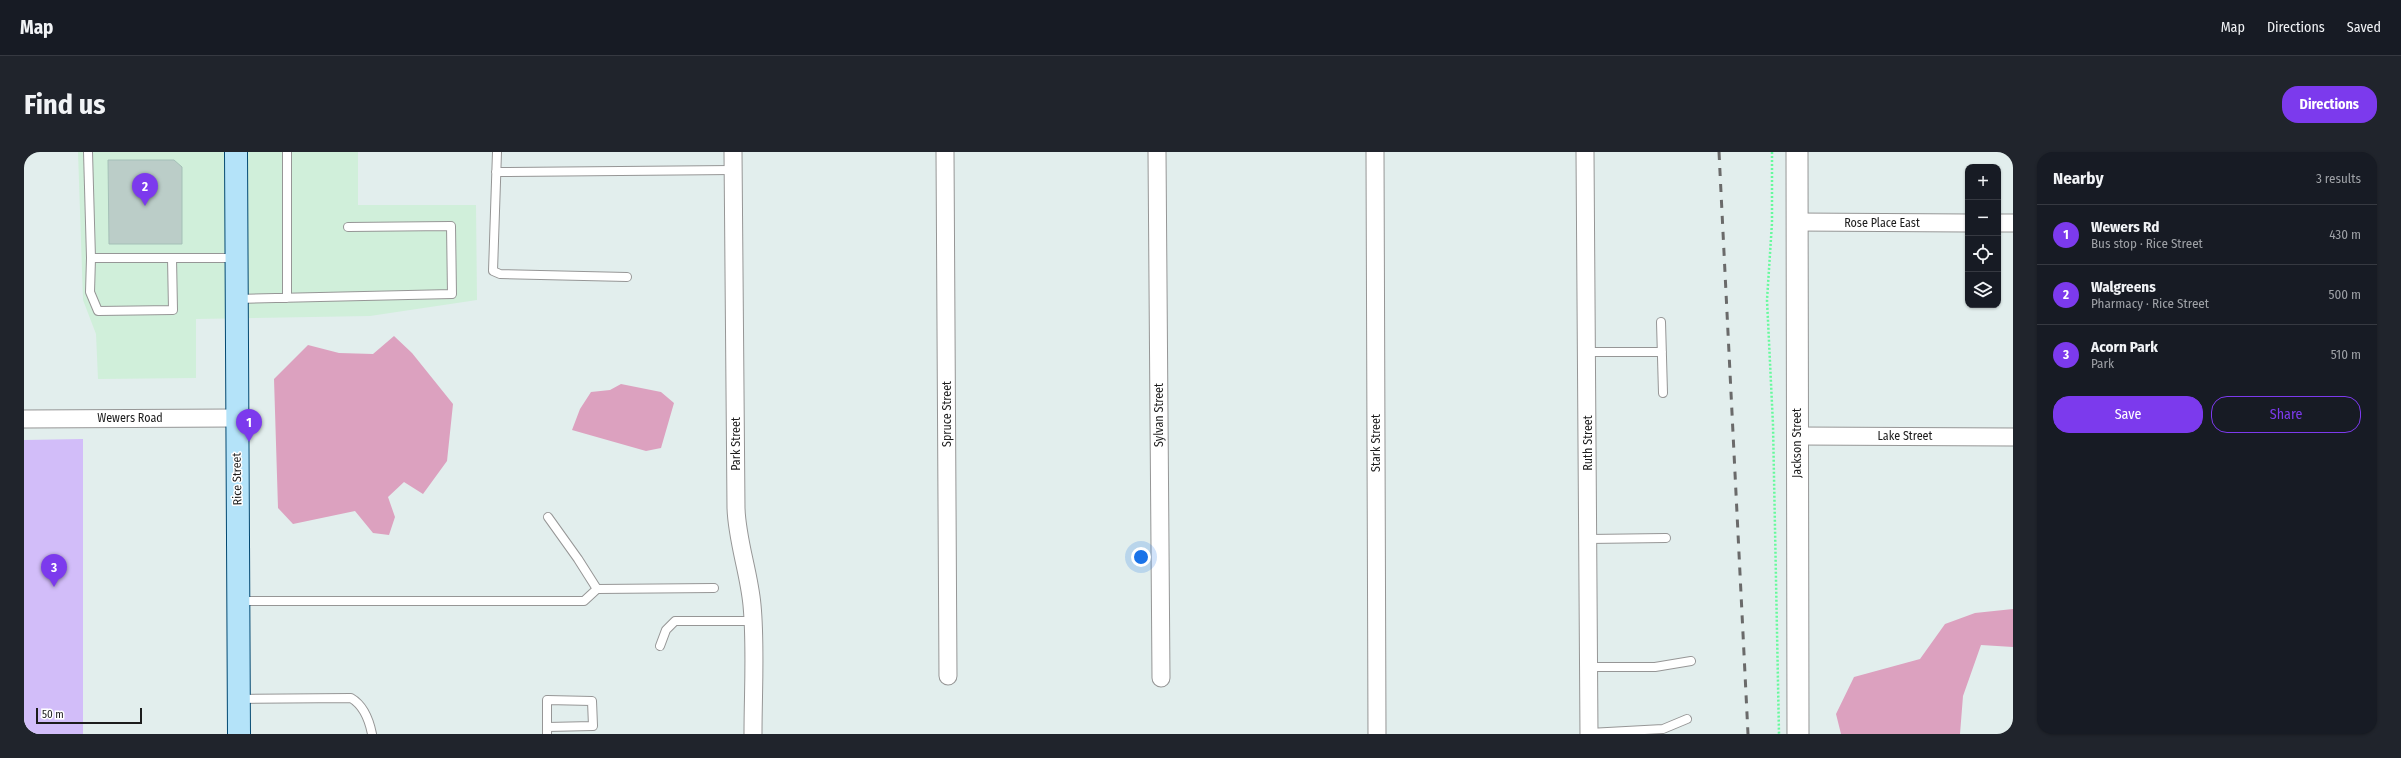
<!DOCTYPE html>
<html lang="en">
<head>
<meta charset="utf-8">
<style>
  :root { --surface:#171b24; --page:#20242c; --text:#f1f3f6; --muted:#9ea1a6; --line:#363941; --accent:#7c3aed }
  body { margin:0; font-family:"Fira Sans Condensed",sans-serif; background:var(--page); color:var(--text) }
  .controls { position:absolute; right:12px; top:12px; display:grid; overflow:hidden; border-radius:8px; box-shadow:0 1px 3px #0004 }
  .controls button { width:36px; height:36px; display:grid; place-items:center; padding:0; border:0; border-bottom:1px solid var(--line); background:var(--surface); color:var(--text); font:20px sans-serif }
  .scale { position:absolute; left:12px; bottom:10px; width:106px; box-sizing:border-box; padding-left:4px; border:2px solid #1c1c1c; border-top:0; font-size:11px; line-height:14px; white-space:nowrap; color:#1c1c1c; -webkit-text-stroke:3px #fff; paint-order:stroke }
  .you { position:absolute; left:1117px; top:405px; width:14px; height:14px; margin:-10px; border:3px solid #fff; border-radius:50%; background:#1a73e8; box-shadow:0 0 0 6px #1a73e833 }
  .badge { display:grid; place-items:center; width:26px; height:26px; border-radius:50%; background:var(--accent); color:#fff; font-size:13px; font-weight:700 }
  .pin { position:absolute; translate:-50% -33px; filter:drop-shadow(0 1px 2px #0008) }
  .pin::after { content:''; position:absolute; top:21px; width:14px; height:12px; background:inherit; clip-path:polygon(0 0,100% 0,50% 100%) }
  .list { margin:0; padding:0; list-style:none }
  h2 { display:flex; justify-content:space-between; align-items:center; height:52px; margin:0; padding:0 16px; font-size:17px }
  h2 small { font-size:13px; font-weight:400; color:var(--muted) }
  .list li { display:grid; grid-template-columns:26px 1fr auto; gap:12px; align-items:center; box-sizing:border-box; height:60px; padding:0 16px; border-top:1px solid var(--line) }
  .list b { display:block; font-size:15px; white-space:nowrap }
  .list p { margin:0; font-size:13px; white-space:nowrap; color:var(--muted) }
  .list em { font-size:13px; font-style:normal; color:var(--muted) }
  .actions { display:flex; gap:8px; padding:12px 16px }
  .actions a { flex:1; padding:9px 0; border:1px solid var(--accent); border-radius:16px; text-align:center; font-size:14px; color:var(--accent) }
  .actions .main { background:var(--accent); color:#fff }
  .icon { flex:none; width:22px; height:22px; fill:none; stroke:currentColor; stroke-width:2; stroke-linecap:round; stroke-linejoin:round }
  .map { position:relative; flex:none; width:1989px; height:582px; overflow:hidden; border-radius:16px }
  header { display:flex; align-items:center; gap:24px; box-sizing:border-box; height:56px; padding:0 20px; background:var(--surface); border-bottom:1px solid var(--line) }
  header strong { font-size:19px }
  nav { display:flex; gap:22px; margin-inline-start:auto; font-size:14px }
  .intro { display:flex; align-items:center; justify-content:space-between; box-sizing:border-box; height:96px; padding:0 24px }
  h1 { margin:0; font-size:28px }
  .button { padding:10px 18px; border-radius:16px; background:var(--accent); color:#fff; font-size:14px; font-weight:700 }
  main { display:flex; gap:24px; padding:0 24px }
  aside { flex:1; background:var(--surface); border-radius:16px; box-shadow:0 1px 3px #0004 }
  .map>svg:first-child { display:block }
  .commercial { fill:#d0efda }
  .park { fill:#d2bdf9 }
  .water { fill:#dca1bf }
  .building { fill:#bbcdc8; stroke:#a4bfb7 }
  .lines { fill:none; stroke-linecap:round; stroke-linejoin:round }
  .service-casing { stroke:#969696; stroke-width:10 }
  .minor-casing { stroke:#969696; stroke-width:19 }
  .tertiary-casing { stroke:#969696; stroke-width:23 }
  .secondary-casing { stroke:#044972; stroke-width:24 }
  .path { stroke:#66fa9d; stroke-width:2.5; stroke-dasharray:2 2; stroke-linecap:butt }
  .service { stroke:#fff; stroke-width:8 }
  .minor { stroke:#fff; stroke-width:17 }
  .tertiary { stroke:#fff; stroke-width:21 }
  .secondary { stroke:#b4e3f9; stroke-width:22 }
  .rail { stroke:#6a6a6a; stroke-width:3; stroke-dasharray:8 8; stroke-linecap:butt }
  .labels { text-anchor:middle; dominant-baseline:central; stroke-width:3; stroke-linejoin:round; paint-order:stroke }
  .street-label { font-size:12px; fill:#1c1c1c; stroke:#fff }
</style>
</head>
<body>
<header>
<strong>Map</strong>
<nav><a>Map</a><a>Directions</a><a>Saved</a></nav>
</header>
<div class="intro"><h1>Find us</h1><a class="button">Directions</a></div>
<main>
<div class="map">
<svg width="1989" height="582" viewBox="0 0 1989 582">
  <rect width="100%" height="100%" fill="#e2eeed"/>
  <path class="commercial" d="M 54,0 L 334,0 L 334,53 L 452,53 L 453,148 L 346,164 L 172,167 L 172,226 L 74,227 L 72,182 L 59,148 Z"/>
  <path class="park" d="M 59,287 L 59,582 L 0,582 L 0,288 Z"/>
  <path class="water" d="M 370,184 L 388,201 L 429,252 L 423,309 L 399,342 L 380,330 L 364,345 L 371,365 L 365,383 L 349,381 L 331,359 L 269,372 L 254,356 L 250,227 L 284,193 L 315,201 L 349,202 Z
    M 597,232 L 637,240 L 650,251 L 637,296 L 622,299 L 548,278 L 556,257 L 567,240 L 586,238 Z
    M 1989,457 L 1989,495 L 1957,493 L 1939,544 L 1936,582 L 1817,582 L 1812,562 L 1830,525 L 1896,507 L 1921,472 L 1951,461 Z"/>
  <path class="building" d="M 84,8 L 150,8 L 158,15 L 158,92 L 85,92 Z"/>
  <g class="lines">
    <g class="service-casing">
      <path id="service" d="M 64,0 L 67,106 L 211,106
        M 263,0 L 263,146
        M 473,0 L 469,119 L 476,122 L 603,125
        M 472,20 L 709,18
        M 67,106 L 66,140 L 74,159 L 149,158 L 148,106
        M 213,147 L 428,142 L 427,74 L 324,75
        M 1637,170 L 1639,241
        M 1563,200 L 1638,200
        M 524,365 L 554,407 L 573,437
        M 1564,387 L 1642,386
        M 215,449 L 560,449 L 573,437 L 690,436
        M 636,494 L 642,478 L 651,469 L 728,469
        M 1565,515 L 1631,515 L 1667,509
        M 216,547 L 327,546 C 339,553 345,567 348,582
        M 523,575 L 569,574 L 568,549 L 523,548 L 523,582
        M 1565,581 L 1639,577 L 1663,567"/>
    </g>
    <g class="minor-casing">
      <path id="minor" d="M 709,0 L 712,356 C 713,389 725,420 728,453 C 732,495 729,539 729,582
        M 921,0 L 924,524
        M 1133,0 L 1137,526
        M 1351,0 L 1353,582
        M 1561,0 L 1565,582
        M 1772,70 L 1944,71
        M 1974,71 L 1989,71
        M 0,267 L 212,266
        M 1773,284 L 1989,285"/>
    </g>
    <g class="tertiary-casing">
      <path id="tertiary" d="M 1773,0 L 1774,582"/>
    </g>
    <g class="secondary-casing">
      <path id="secondary" d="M 212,0 L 215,582"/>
    </g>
    <path class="path" d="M 1748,0 L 1748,71 L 1743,148 L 1749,273 L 1755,582"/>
    <use href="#service" class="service"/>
    <use href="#minor" class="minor"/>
    <use href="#tertiary" class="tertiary"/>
    <use href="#secondary" class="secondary"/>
    <path class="rail" d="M 1695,0 L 1724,582"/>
  </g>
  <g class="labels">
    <g class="street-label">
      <text x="1858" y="71">Rose Place East</text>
      <text transform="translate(923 262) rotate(-90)">Spruce Street</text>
      <text transform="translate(1135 263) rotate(-90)">Sylvan Street</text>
      <text x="106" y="266">Wewers Road</text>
      <text x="1881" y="284">Lake Street</text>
      <text transform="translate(1352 291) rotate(-90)">Stark Street</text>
      <text transform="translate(1564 291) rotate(-90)">Ruth Street</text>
      <text transform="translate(1773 291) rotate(-90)">Jackson Street</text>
      <text transform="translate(712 292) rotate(-90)">Park Street</text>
      <text transform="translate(213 327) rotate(-91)">Rice Street</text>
    </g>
  </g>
</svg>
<div class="controls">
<button>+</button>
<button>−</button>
<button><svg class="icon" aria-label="locate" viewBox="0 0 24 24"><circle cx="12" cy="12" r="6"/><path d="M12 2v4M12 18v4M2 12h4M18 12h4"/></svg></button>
<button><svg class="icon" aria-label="layers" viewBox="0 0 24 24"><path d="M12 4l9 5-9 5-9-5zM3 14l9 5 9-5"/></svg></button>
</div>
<div class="scale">50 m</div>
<div class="you"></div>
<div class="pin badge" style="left:225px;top:290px">1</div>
<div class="pin badge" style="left:121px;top:54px">2</div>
<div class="pin badge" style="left:30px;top:435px">3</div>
</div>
<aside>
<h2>Nearby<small>3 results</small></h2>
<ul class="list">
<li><span class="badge">1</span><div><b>Wewers Rd</b><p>Bus stop · Rice Street</p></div><em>430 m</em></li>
<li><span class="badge">2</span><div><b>Walgreens</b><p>Pharmacy · Rice Street</p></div><em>500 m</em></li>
<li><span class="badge">3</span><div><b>Acorn Park</b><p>Park</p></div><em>510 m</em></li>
</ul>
<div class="actions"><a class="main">Save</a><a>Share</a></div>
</aside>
</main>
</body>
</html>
